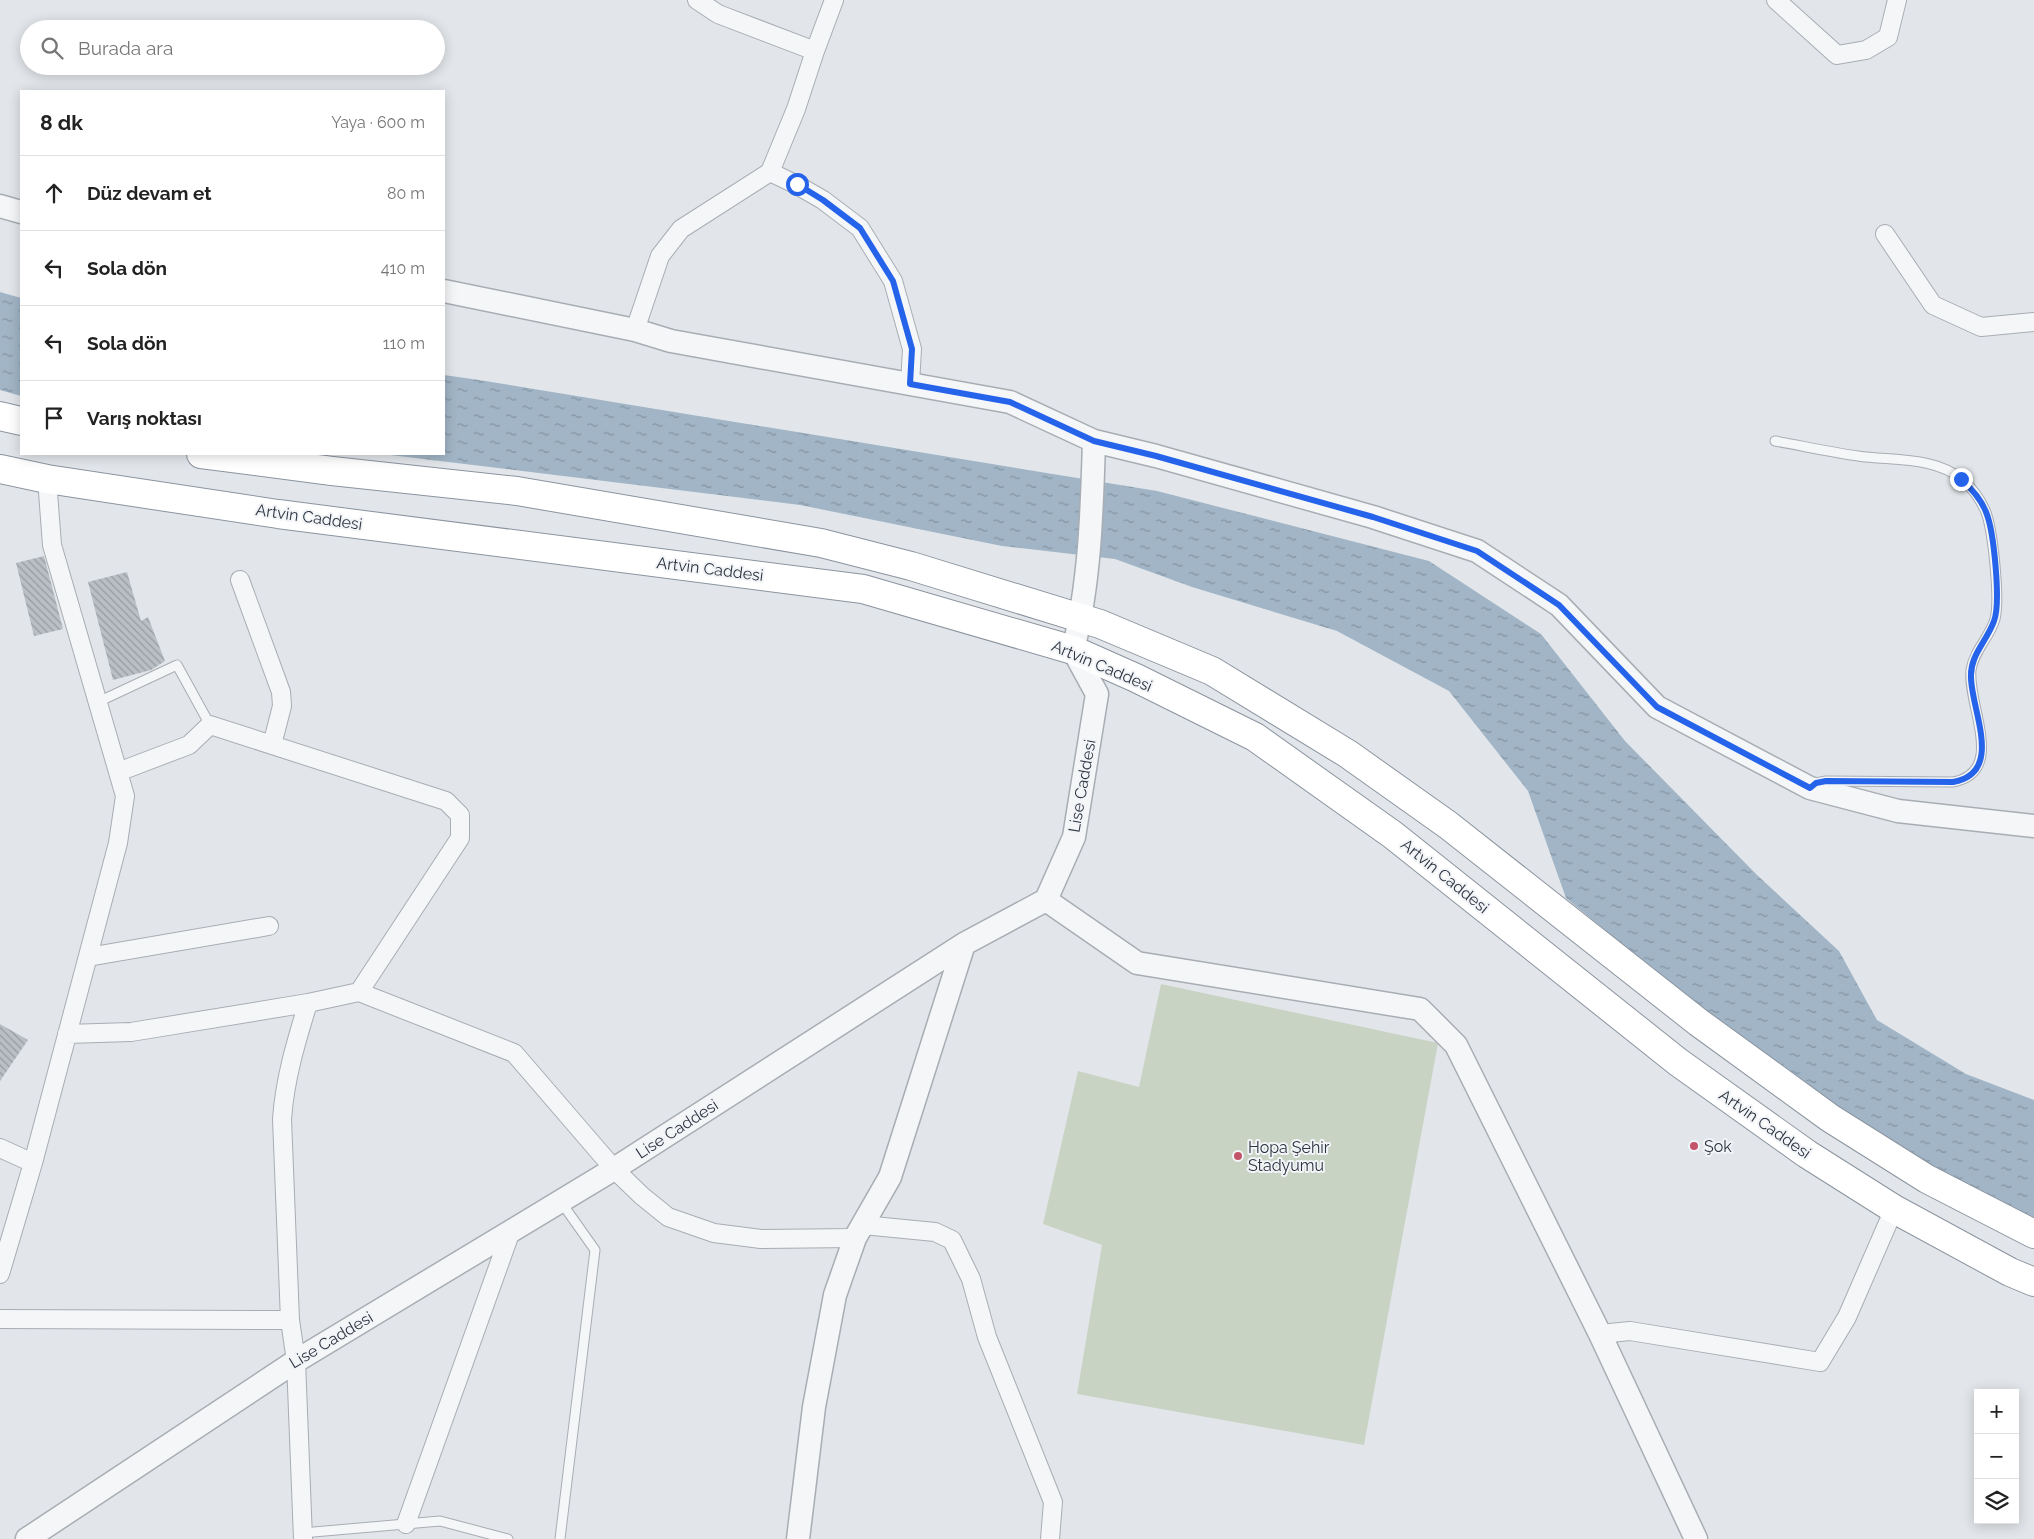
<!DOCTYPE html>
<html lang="tr">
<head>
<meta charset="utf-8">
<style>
  :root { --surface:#fff; --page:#f2f2f2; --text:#222; --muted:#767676; --line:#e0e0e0 }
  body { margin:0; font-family:Raleway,sans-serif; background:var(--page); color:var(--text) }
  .controls { position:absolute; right:15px; bottom:15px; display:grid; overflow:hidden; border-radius:0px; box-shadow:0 2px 12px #0003 }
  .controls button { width:45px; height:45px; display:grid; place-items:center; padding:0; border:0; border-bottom:1px solid var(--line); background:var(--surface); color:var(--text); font:25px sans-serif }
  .stop { position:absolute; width:15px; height:15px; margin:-11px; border:4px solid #2563eb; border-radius:50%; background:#fff }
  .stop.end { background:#2563eb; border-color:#fff; box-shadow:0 1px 5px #0008 }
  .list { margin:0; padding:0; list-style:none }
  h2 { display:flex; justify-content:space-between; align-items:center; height:65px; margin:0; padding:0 20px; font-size:21px }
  h2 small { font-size:16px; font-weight:400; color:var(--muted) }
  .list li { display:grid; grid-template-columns:32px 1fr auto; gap:15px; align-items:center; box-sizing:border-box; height:75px; padding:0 20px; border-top:1px solid var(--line) }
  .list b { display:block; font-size:19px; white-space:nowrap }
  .list em { font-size:16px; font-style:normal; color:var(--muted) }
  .icon { flex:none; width:28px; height:28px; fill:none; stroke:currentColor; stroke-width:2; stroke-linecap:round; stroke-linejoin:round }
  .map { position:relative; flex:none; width:2034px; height:1539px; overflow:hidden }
  .search { position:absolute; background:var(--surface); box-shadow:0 2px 12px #0003; left:20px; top:20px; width:425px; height:55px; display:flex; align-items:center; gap:12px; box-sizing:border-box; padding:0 18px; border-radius:28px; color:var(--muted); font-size:19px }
  .panel { position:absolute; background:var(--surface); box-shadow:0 2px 12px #0003; left:20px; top:90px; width:425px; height:365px; border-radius:0px }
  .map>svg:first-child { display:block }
  .garden { fill:#c9d3c4 }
  .water { fill:url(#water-ripples) }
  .building { fill:url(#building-back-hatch) }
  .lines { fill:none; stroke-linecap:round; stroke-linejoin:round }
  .service-casing { stroke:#a8adb4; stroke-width:11 }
  .minor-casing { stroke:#a8adb4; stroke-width:20 }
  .tertiary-casing { stroke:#a8adb4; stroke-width:25 }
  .trunk-casing { stroke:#8b949f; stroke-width:30 }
  .service { stroke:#f5f6f8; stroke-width:9 }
  .minor { stroke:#f5f6f8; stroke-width:18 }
  .tertiary { stroke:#f5f6f8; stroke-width:22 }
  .trunk { stroke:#fff; stroke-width:28 }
  .route { stroke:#2563eb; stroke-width:6 }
  .poi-dot { fill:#c35369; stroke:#f2f4f7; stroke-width:2 }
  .labels { text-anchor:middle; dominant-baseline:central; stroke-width:4; stroke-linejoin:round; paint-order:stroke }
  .street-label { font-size:16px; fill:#2c3440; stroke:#f2f4f7 }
  .poi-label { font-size:16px; fill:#2c3440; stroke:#f2f4f7; text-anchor:start }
</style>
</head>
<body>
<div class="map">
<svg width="2034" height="1539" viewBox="0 0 2034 1539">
  <defs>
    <pattern id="water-ripples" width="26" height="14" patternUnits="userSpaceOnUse" patternTransform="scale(1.25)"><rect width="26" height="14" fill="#a1b5c6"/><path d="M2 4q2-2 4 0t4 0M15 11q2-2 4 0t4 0" fill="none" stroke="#8394a2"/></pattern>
    <pattern id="building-back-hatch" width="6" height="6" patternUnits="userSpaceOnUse" patternTransform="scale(1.25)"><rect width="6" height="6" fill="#babfc6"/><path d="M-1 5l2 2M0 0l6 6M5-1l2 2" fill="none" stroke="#979ca2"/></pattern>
  </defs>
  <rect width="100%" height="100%" fill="#e2e6ea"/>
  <path class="garden" d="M 1161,984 L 1438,1043 L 1364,1445 L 1077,1394 L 1102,1245 L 1043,1224 L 1078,1071 L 1139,1087 Z"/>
  <path class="water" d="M 0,292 L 21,298 L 21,396 L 0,390 Z
    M 444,375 L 479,380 L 1157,491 L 1429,561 L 1541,634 L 1625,741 L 1757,875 L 1839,951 L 1877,1020 L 1966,1074 L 2034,1100 L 2034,1227 L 1934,1180 L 1750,1049 L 1566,898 L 1528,791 L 1449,691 L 1337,631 L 1192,587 L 1115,559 L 1002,546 L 800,505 L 382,454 L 444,454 Z"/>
  <path class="building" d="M 44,556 L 63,629 L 34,636 L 16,563 Z
    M 127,572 L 141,621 L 148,617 L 165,661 L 151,670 L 113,680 L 88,582 Z
    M 0,1024 L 28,1040 L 0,1081 Z"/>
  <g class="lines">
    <g class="service-casing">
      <path id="service" d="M 1775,441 C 1803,446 1830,452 1858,456 C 1892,461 1935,456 1963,480 C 1972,488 1980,499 1985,510 C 1993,528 2000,600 1995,619 C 1990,637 1974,650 1971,670 C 1967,705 2007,772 1953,782 L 1826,781 L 1816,783
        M 98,702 L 177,665 L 210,725
        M 302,1533 L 440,1521 L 508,1539
        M 560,1539 L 595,1250 L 561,1202"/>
    </g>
    <g class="minor-casing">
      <path id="minor" d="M 697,0 L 718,14 L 815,51
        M 1776,0 L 1837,55 L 1866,50 L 1888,37 L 1897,0
        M 770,172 L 797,185 L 823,200 L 860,228 L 893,281 L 912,349 L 910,384
        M 1885,234 L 1933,305 L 1981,327 L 2034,322
        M 635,330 L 660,256 L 681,229 L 770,172 L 796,109 L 815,51 L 834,0
        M 240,580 L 281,692 L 282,706 L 272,745
        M 118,772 L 189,745 L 210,725 L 446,801 L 460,815 L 460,838 L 359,992
        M 88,957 L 269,926
        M 67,1034 L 131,1032 L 308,1003 L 359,992 L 514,1053 L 614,1169 L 642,1196 L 668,1217 L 714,1233 L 761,1239 L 855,1238
        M 0,1148 L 33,1163 L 0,1274
        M 33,1163 L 118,843 L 125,796 L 52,545 L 47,479
        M 863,1225 L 935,1232 L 952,1240 L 971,1279 L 987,1337 L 1053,1502 L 1050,1539
        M 0,1319 L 290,1320
        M 1600,1334 L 1630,1331 L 1820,1362 L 1847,1317 L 1894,1209
        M 406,1524 L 511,1231
        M 303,1539 L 296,1361 L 290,1320 L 282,1119 C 285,1078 296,1042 308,1003"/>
    </g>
    <g class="tertiary-casing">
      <path id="tertiary" d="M 0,206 L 21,212
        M 1094,441 L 1156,456 L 1373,517 L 1477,551 L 1559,605 L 1657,707 L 1810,788 L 1898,811 L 2034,826
        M 1046,900 L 1137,963 L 1420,1009 L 1456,1045 L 1600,1334 L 1696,1539
        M 27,1539 L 296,1361 L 614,1169 L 964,944 L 1046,900 L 1074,837 L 1097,694 L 1073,650 C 1090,582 1092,510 1094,441 L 1010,402 L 671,341 L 635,330 L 444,291
        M 798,1539 L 814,1407 L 835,1295 L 855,1238 L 890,1177 L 964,944"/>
    </g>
    <g class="trunk-casing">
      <path id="trunk" d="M 0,416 L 21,421
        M 201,454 L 332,471 L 517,491 L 821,543 L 911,566 L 1100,624 L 1212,671 L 1348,754 L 1448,825 L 1698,1022 L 1830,1118 L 1927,1179 L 2034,1234
        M 0,469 L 47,479 L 278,514 L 863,589 L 1073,650 L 1136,678 L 1255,737 L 1393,835 L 1678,1062 L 1807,1154 L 1894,1209 L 2010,1272 L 2034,1282"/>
    </g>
    <use href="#service" class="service"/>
    <use href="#minor" class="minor"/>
    <use href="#tertiary" class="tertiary"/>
    <use href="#trunk" class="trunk"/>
  </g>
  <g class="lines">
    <path class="route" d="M 797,184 L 823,200 L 860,228 L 893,281 L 912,349 L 910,384 L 1010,402 L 1094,441 L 1156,456 L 1373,517 L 1477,551 L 1559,605 L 1657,707 L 1810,788 L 1816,783 L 1826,781 L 1953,782 C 2005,773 1971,710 1971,677 C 1970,655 1987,641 1994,621 C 2001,603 1994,531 1986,512 C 1981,499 1972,489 1961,479"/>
  </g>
  <g class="poi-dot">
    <circle cx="1694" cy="1146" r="5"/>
    <circle cx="1238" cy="1156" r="5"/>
  </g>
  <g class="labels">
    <g class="street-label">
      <text transform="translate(309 517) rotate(8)">Artvin Caddesi</text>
      <text transform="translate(710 569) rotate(7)">Artvin Caddesi</text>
      <text transform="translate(1102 666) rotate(23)">Artvin Caddesi</text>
      <text transform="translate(1082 786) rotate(-80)">Lise Caddesi</text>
      <text transform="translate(1445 876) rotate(39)">Artvin Caddesi</text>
      <text transform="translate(1765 1124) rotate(35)">Artvin Caddesi</text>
      <text transform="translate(677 1129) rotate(-33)">Lise Caddesi</text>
      <text transform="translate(331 1340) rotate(-31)">Lise Caddesi</text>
    </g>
    <g class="poi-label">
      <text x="1704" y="1146">Şok</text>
      <text x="1248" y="1147">Hopa Şehir<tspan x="1248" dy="18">Stadyumu</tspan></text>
    </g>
  </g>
</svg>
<div class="controls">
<button>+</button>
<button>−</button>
<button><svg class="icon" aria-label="layers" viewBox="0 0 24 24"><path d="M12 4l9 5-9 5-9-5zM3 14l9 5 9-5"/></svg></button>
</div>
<div class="stop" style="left:797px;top:184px"></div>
<div class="stop end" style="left:1961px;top:479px"></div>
<div class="search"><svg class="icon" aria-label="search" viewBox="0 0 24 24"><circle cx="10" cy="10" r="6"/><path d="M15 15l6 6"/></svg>Burada ara</div>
<section class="panel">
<h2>8 dk<small>Yaya · 600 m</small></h2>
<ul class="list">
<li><svg class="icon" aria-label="ahead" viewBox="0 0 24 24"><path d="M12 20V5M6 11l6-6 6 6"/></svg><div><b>Düz devam et</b></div><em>80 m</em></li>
<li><svg class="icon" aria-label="left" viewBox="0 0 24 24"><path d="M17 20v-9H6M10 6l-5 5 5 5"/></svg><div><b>Sola dön</b></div><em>410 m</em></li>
<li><svg class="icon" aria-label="left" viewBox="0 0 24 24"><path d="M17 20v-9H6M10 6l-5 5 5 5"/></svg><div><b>Sola dön</b></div><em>110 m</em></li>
<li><svg class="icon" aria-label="arrive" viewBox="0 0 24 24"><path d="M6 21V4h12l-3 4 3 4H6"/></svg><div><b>Varış noktası</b></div></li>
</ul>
</section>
</div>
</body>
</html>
